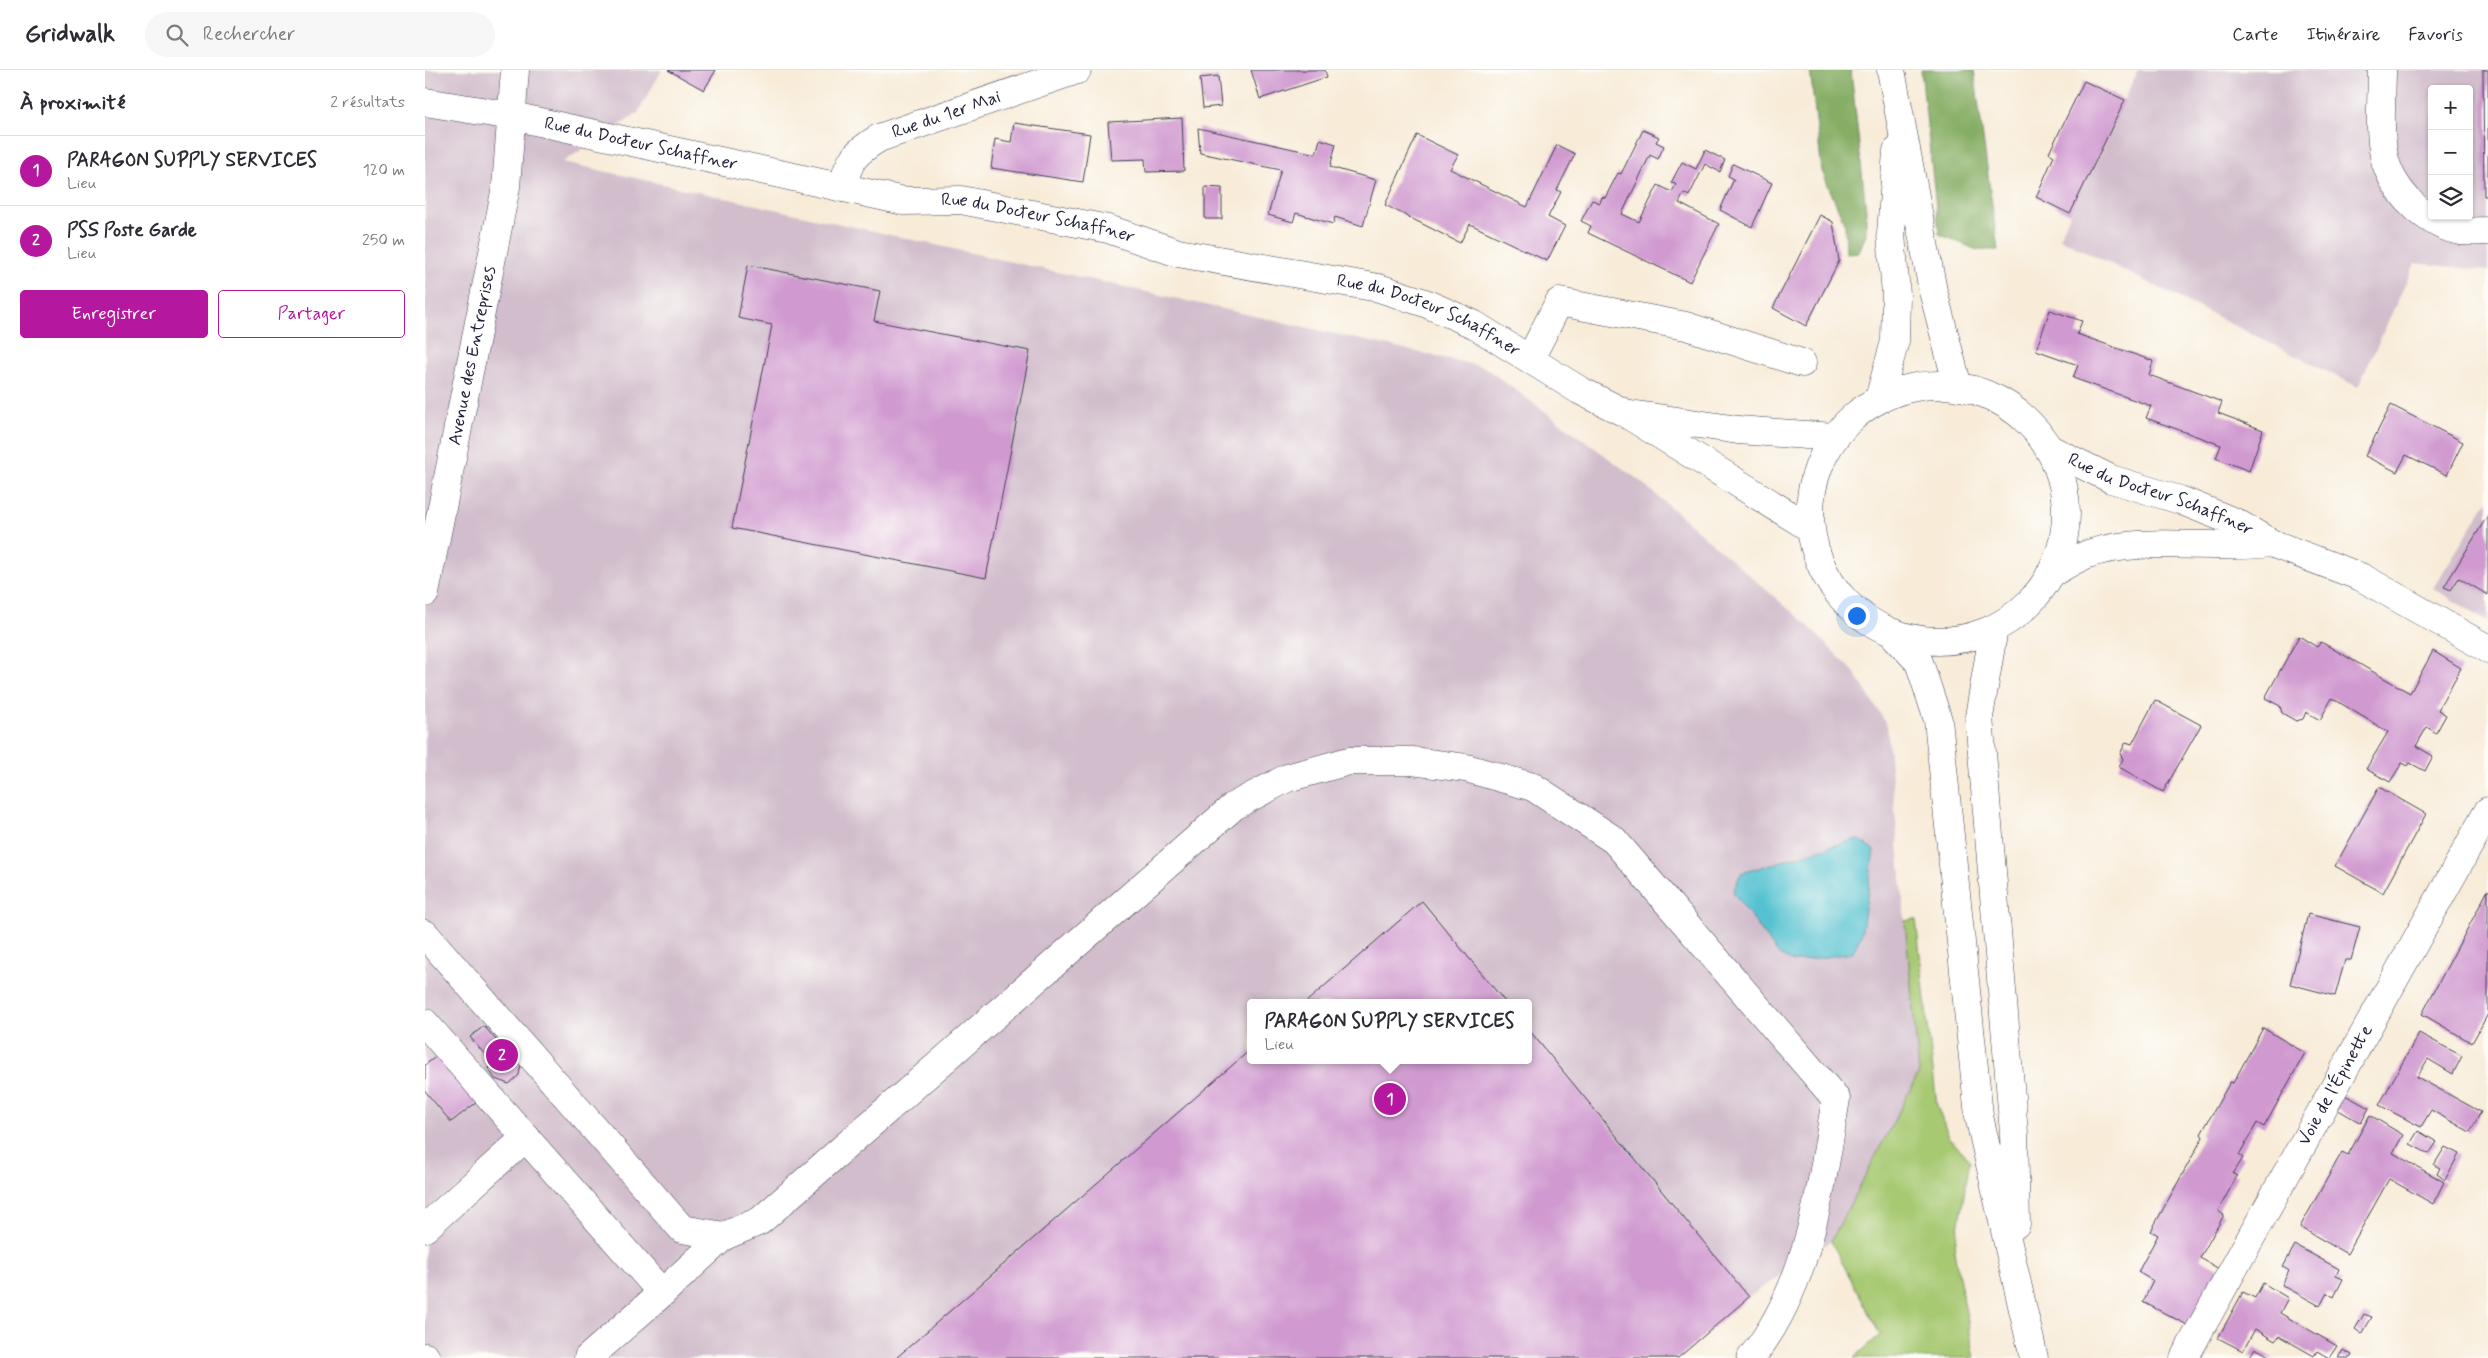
<!DOCTYPE html>
<html lang="fr">
<head>
<meta charset="utf-8">
<style>
  :root { --surface:#fff; --page:#f7f7f7; --text:#2b2b33; --muted:#7c7c81; --line:#e1e1e2; --accent:#b5179e }
  body { margin:0; font-family:Mynerve,sans-serif; background:var(--page); color:var(--text) }
  .controls { position:absolute; right:15px; top:15px; display:grid; overflow:hidden; border-radius:5px; box-shadow:0 1px 4px #0004 }
  .controls button { width:45px; height:45px; display:grid; place-items:center; padding:0; border:0; border-bottom:1px solid var(--line); background:var(--surface); color:var(--text); font:25px sans-serif }
  .you { position:absolute; left:1431px; top:545px; width:18px; height:18px; margin:-12px; border:4px solid #fff; border-radius:50%; background:#1a73e8; box-shadow:0 0 0 8px #1a73e833 }
  .badge { display:grid; place-items:center; width:32px; height:32px; border-radius:50%; background:var(--accent); color:#fff; font-size:16px; font-weight:700 }
  .pin { position:absolute; translate:-50% -50%; border:2px solid #fff; box-shadow:0 1px 5px #0006 }
  .popup { position:absolute; left:822px; top:929px; width:285px; height:65px; box-sizing:border-box; display:grid; place-content:center; border-radius:5px; background:var(--surface); filter:drop-shadow(0 1px 4px #0005); font-size:16px; white-space:nowrap; color:var(--muted) }
  .popup b { font-size:19px; color:var(--text) }
  .popup::after { content:''; position:absolute; left:50%; top:100%; margin-left:-10px; border:10px solid transparent; border-top-color:var(--surface) }
  .list { margin:0; padding:0; list-style:none }
  h2 { display:flex; justify-content:space-between; align-items:center; height:65px; margin:0; padding:0 20px; font-size:21px }
  h2 small { font-size:16px; font-weight:400; color:var(--muted) }
  .list li { display:grid; grid-template-columns:32px 1fr auto; gap:15px; align-items:center; box-sizing:border-box; height:70px; padding:0 20px; border-top:1px solid var(--line) }
  .list b { display:block; font-size:19px; white-space:nowrap }
  .list p { margin:0; font-size:16px; white-space:nowrap; color:var(--muted) }
  .list em { font-size:16px; font-style:normal; color:var(--muted) }
  .actions { display:flex; gap:10px; padding:15px 20px }
  .actions a { flex:1; padding:11px 0; border:1px solid var(--accent); border-radius:5px; text-align:center; font-size:18px; color:var(--accent) }
  .actions .main { background:var(--accent); color:#fff }
  .icon { flex:none; width:28px; height:28px; fill:none; stroke:currentColor; stroke-width:2; stroke-linecap:round; stroke-linejoin:round }
  .map { position:relative; flex:none; width:2063px; height:1288px; overflow:hidden }
  header { display:flex; align-items:center; gap:30px; box-sizing:border-box; height:70px; padding:0 25px; background:var(--surface); border-bottom:1px solid var(--line) }
  header strong { font-size:24px }
  nav { display:flex; gap:28px; margin-inline-start:auto; font-size:18px }
  .search { width:350px; height:45px; background:var(--page); display:flex; align-items:center; gap:12px; box-sizing:border-box; padding:0 18px; border-radius:28px; color:var(--muted); font-size:19px }
  main { display:flex }
  aside { flex:1; background:var(--surface) }
  .map>svg:first-child { display:block }
  .industrial { fill:#d1bdcc; fill-rule:evenodd }
  .green { fill:#a7c972; stroke:#647656 }
  .forest { fill:#85ad64; stroke:#546850 }
  .water { fill:#57c2d1; stroke:#3c7286 }
  .building { fill:#d09ad0 }
  .lines { fill:none; stroke-linecap:round; stroke-linejoin:round }
  .minor-casing { stroke:#424053; stroke-width:29 }
  .major-casing { stroke:#424053; stroke-width:29 }
  .minor { stroke:#fff; stroke-width:28 }
  .major { stroke:#fff; stroke-width:28 }
  .labels { text-anchor:middle; dominant-baseline:central; stroke-width:5; stroke-linejoin:round; paint-order:stroke }
  .street-label { font-size:18px; fill:#22223b; stroke:#fdfcf7 }
</style>
</head>
<body>
<header>
<strong>Gridwalk</strong>
<div class="search"><svg class="icon" aria-label="search" viewBox="0 0 24 24"><circle cx="10" cy="10" r="6"/><path d="M15 15l6 6"/></svg>Rechercher</div>
<nav><a>Carte</a><a>Itinéraire</a><a>Favoris</a></nav>
</header>
<main>
<aside>
<h2>À proximité<small>2 résultats</small></h2>
<ul class="list">
<li><span class="badge">1</span><div><b>PARAGON SUPPLY SERVICES</b><p>Lieu</p></div><em>120 m</em></li>
<li><span class="badge">2</span><div><b>PSS Poste Garde</b><p>Lieu</p></div><em>250 m</em></li>
</ul>
<div class="actions"><a class="main">Enregistrer</a><a>Partager</a></div>
</aside>
<div class="map">
<svg width="2063" height="1288" viewBox="0 0 2063 1288">
  <rect width="100%" height="100%" fill="#fdfcf7"/>
  <filter id="ink" filterUnits="userSpaceOnUse"><feTurbulence type="fractalNoise" baseFrequency=".02" numOctaves="2"/><feDisplacementMap in="SourceGraphic" scale="10" xChannelSelector="R" yChannelSelector="G"/><feConvolveMatrix kernelMatrix="1 2 1 2 8 2 1 2 1" color-interpolation-filters="sRGB"/></filter>
  <filter id="wash" filterUnits="userSpaceOnUse"><feTurbulence type="fractalNoise" baseFrequency=".0096" numOctaves="4" result="noise"/><feDisplacementMap in="SourceGraphic" scale="20" xChannelSelector="R" yChannelSelector="G"/><feGaussianBlur stdDeviation="1.12" result="paint"/><feColorMatrix in="noise" values="0 0 0 0 0 0 0 0 0 0 0 0 0 0 0 0 0 1.4 0 .05"/><feComposite in="paint" operator="in"/></filter>
  <g filter="url(#wash)">
    <rect width="100%" height="100%" fill="#f8ecd9"/>
    <path class="industrial" d="M 0,0 L 237,0 L 212,44 L 138,92 L 1059,297 L 1215,411 L 1381,554 L 1429,602 L 1462,655 L 1494,1003 L 1406,1171 L 1324,1227 L 1253,1288 L 0,1288 ZM 826,933 L 1104,933 L 1104,990 L 826,990 Z
      M 1713,0 L 2063,0 L 2063,201 L 1990,193 L 1933,317 L 1634,168 ZM 2007,19 L 2044,19 L 2044,146 L 2007,146 Z
      M 2063,430 L 2063,552 L 2008,518 Z"/>
    <path class="green" d="M 1491,849 L 1512,1036 L 1524,1067 L 1545,1091 L 1529,1181 L 1550,1288 L 1429,1288 L 1455,1265 L 1406,1171 L 1494,1003 L 1480,851 Z"/>
    <path class="forest" d="M 1385,0 L 1426,0 L 1441,140 L 1441,164 L 1434,182 L 1421,183 L 1420,155 L 1397,101 Z
      M 1496,0 L 1549,0 L 1573,180 L 1552,180 L 1514,164 Z"/>
    <path class="water" d="M 1432,769 L 1449,780 L 1436,866 L 1427,883 L 1368,892 L 1354,885 L 1308,822 L 1316,803 Z"/>
    <g id="blocks">
      <path class="building" d="M 243,0 L 291,0 L 279,20 Z
        M 826,0 L 900,0 L 902,7 L 835,29 Z
        M 2058,0 L 2063,0 L 2063,126 L 2059,126 Z
        M 793,6 L 796,36 L 778,38 L 775,8 Z
        M 1659,11 L 1700,30 L 1645,144 L 1611,127 L 1629,86 L 1624,83 Z
        M 757,48 L 759,101 L 721,102 L 720,89 L 686,90 L 683,52 Z
        M 589,53 L 665,64 L 658,112 L 566,98 L 570,69 L 586,72 Z
        M 773,58 L 891,84 L 895,69 L 911,74 L 905,97 L 951,110 L 938,156 L 910,147 L 908,154 L 871,143 L 868,152 L 843,145 L 856,100 L 775,83 Z
        M 1218,60 L 1234,67 L 1231,72 L 1239,76 L 1233,89 L 1225,85 L 1197,144 L 1214,152 L 1233,115 L 1247,122 L 1251,114 L 1246,113 L 1257,92 L 1271,99 L 1280,80 L 1300,90 L 1295,102 L 1280,94 L 1264,126 L 1259,123 L 1254,133 L 1294,154 L 1265,212 L 1163,163 L 1166,156 L 1156,151 L 1167,130 L 1175,133 L 1177,127 L 1180,128 L 1193,103 L 1196,104 Z
        M 992,65 L 1033,85 L 1025,99 L 1102,137 L 1132,75 L 1150,84 L 1132,120 L 1136,122 L 1123,147 L 1140,156 L 1122,191 L 1045,154 L 1035,173 L 960,135 Z
        M 1308,94 L 1347,113 L 1327,157 L 1295,140 L 1309,109 L 1303,106 Z
        M 780,117 L 797,118 L 797,149 L 780,149 Z
        M 1395,145 L 1408,152 L 1414,191 L 1381,256 L 1348,238 Z
        M 323,195 L 455,221 L 449,251 L 605,281 L 561,508 L 307,458 L 347,255 L 313,248 Z
        M 1625,240 L 1657,251 L 1652,264 L 1728,291 L 1724,305 L 1797,332 L 1793,343 L 1838,360 L 1824,401 L 1791,388 L 1796,375 L 1721,348 L 1726,336 L 1648,308 L 1653,295 L 1611,280 Z
        M 1966,335 L 2038,372 L 2022,405 L 1981,385 L 1972,402 L 1940,386 Z
        M 2063,445 L 2063,525 L 2034,508 L 2026,520 L 2019,517 Z
        M 1874,566 L 1892,577 L 1896,572 L 1985,623 L 2008,581 L 2036,598 L 2013,640 L 2021,645 L 2011,663 L 2002,657 L 1991,676 L 2008,686 L 2000,701 L 1985,693 L 1983,696 L 1977,693 L 1965,712 L 1941,699 L 1963,662 L 1907,628 L 1895,650 L 1881,642 L 1878,649 L 1871,651 L 1857,643 L 1855,636 L 1840,628 Z
        M 1730,630 L 1776,655 L 1738,722 L 1694,697 L 1698,689 L 1695,684 L 1701,672 L 1707,674 Z
        M 1954,717 L 2001,744 L 1958,823 L 1910,796 Z
        M 2063,820 L 2063,944 L 2047,973 L 1997,944 Z
        M 997,831 L 1081,933 L 880,933 Z
        M 1883,844 L 1935,857 L 1926,890 L 1920,890 L 1910,926 L 1865,914 Z
        M 59,956 L 82,983 L 89,978 L 97,987 L 94,1005 L 84,1014 L 70,1009 L 63,998 L 68,994 L 45,967 Z
        M 1838,958 L 1880,983 L 1839,1057 L 1832,1053 L 1814,1085 L 1818,1088 L 1808,1104 L 1812,1106 L 1793,1141 L 1799,1145 L 1775,1188 L 1796,1200 L 1766,1257 L 1718,1232 L 1728,1211 L 1713,1202 L 1733,1165 L 1726,1161 L 1778,1067 L 1776,1064 L 1805,1012 L 1808,1013 Z
        M 1104,960 L 1324,1227 L 1253,1288 L 471,1288 L 826,979 L 826,990 L 1104,990 Z
        M 1994,963 L 2037,986 L 2028,1004 L 2003,989 L 1992,1007 L 2056,1042 L 2045,1062 L 2006,1040 L 1996,1057 L 1954,1035 Z
        M 13,985 L 52,1032 L 26,1052 L 0,1021 L 0,995 Z
        M 1918,1024 L 1944,1038 L 1936,1053 L 1910,1038 Z
        M 1945,1045 L 1978,1065 L 1968,1083 L 2019,1112 L 2008,1134 L 1964,1109 L 1922,1184 L 1875,1157 L 1917,1082 L 1923,1085 Z
        M 1993,1061 L 2012,1072 L 2004,1084 L 1985,1074 Z
        M 2020,1077 L 2034,1084 L 2020,1110 L 2012,1104 L 2015,1098 L 2009,1095 Z
        M 1870,1175 L 1914,1199 L 1911,1206 L 1918,1209 L 1909,1227 L 1902,1223 L 1895,1236 L 1857,1215 L 1864,1201 L 1858,1197 Z
        M 1838,1213 L 1863,1228 L 1855,1243 L 1912,1276 L 1904,1288 L 1892,1281 L 1889,1286 L 1854,1266 L 1850,1271 L 1830,1259 L 1818,1281 L 1793,1268 L 1818,1222 L 1830,1228 Z
        M 1939,1244 L 1947,1247 L 1937,1264 L 1930,1259 Z
        M 1830,1278 L 1848,1288 L 1824,1288 Z
        M 1918,1280 L 1927,1285 L 1925,1288 L 1913,1288 Z"/>
    </g>
  </g>
  <g filter="url(#ink)">
    <use href="#blocks" fill-opacity="0" stroke="#424053" stroke-width="1"/>
    <g class="lines">
      <g class="minor-casing">
        <g id="minor">
          <path d="M 1957,0 C 1957,28 1952,73 1963,99 C 1974,127 2005,156 2036,161 C 2045,162 2054,161 2063,161"/>
          <path id="s1" d="M 0,32 L 87,46 L 479,131 L 536,130 L 683,159 L 753,183 L 954,218 L 1000,233 L 1048,254 L 1154,320 L 1200,343 L 1385,458"/>
          <path id="s2" d="M 417,118 C 424,90 429,83 454,68 L 652,0"/>
          <path d="M 1105,289 L 1134,232 L 1261,256 L 1377,293"/>
          <path d="M 1212,345 L 1313,360 L 1409,367"/>
          <path id="s3" d="M 1623,378 L 1686,409 L 1755,430 L 1812,453 L 1846,473 L 1936,507 L 2063,579"/>
          <path d="M 1625,504 C 1638,497 1650,489 1663,484 C 1721,465 1786,481 1846,473"/>
          <path id="s4" d="M 0,523 L 81,117 L 90,0"/>
          <path d="M 0,864 L 257,1159 L 299,1166 L 335,1151 L 809,736 L 862,708 L 924,691 L 987,691 L 1041,698 L 1108,717 L 1189,770 L 1411,1029 C 1396,1118 1384,1216 1326,1288"/>
          <path d="M 0,953 L 237,1223 L 163,1288"/>
          <path d="M 0,1158 L 101,1067"/>
          <path d="M 237,1223 L 299,1166"/>
          <path d="M 0,1287 L 1,1288"/>
          <path id="s5" d="M 1759,1288 L 2063,741"/>
        </g>
      </g>
      <g class="major-casing">
        <path id="major" d="M 1466,0 L 1508,221 L 1533,317
          M1385 443a128 128 0 1 1 256 0a128 128 0 1 1-256 0Z
          M 1454,329 L 1470,271 L 1471,224 L 1466,164 L 1472,81
          M 1569,558 L 1554,647 L 1589,1063 L 1591,1154
          M 1466,562 L 1494,592 L 1513,650 L 1554,1046 L 1609,1288"/>
      </g>
      <use href="#minor" class="minor"/>
      <use href="#major" class="major"/>
    </g>
  </g>
  <g class="labels">
    <g class="street-label">
      <text stroke="none"><textPath href="#s2" startOffset="136">Rue du 1er Mai</textPath></text>
      <text stroke="none"><textPath href="#s1" startOffset="220">Rue du Docteur Schaffner</textPath></text>
      <text stroke="none"><textPath href="#s1" startOffset="625">Rue du Docteur Schaffner</textPath></text>
      <text stroke="none"><textPath href="#s1" startOffset="1030">Rue du Docteur Schaffner</textPath></text>
      <text stroke="none"><textPath href="#s4" startOffset="242">Avenue des Entreprises</textPath></text>
      <text stroke="none"><textPath href="#s3" startOffset="122">Rue du Docteur Schaffner</textPath></text>
      <text stroke="none"><textPath href="#s5" startOffset="312">Voie de l'Épinette</textPath></text>
    </g>
  </g>
</svg>
<div class="controls">
<button>+</button>
<button>−</button>
<button><svg class="icon" aria-label="layers" viewBox="0 0 24 24"><path d="M12 4l9 5-9 5-9-5zM3 14l9 5 9-5"/></svg></button>
</div>
<div class="you"></div>
<div class="pin badge" style="left:965px;top:1029px">1</div>
<div class="popup"><b>PARAGON SUPPLY SERVICES</b>Lieu</div>
<div class="pin badge" style="left:77px;top:985px">2</div>
</div>
</main>
</body>
</html>
